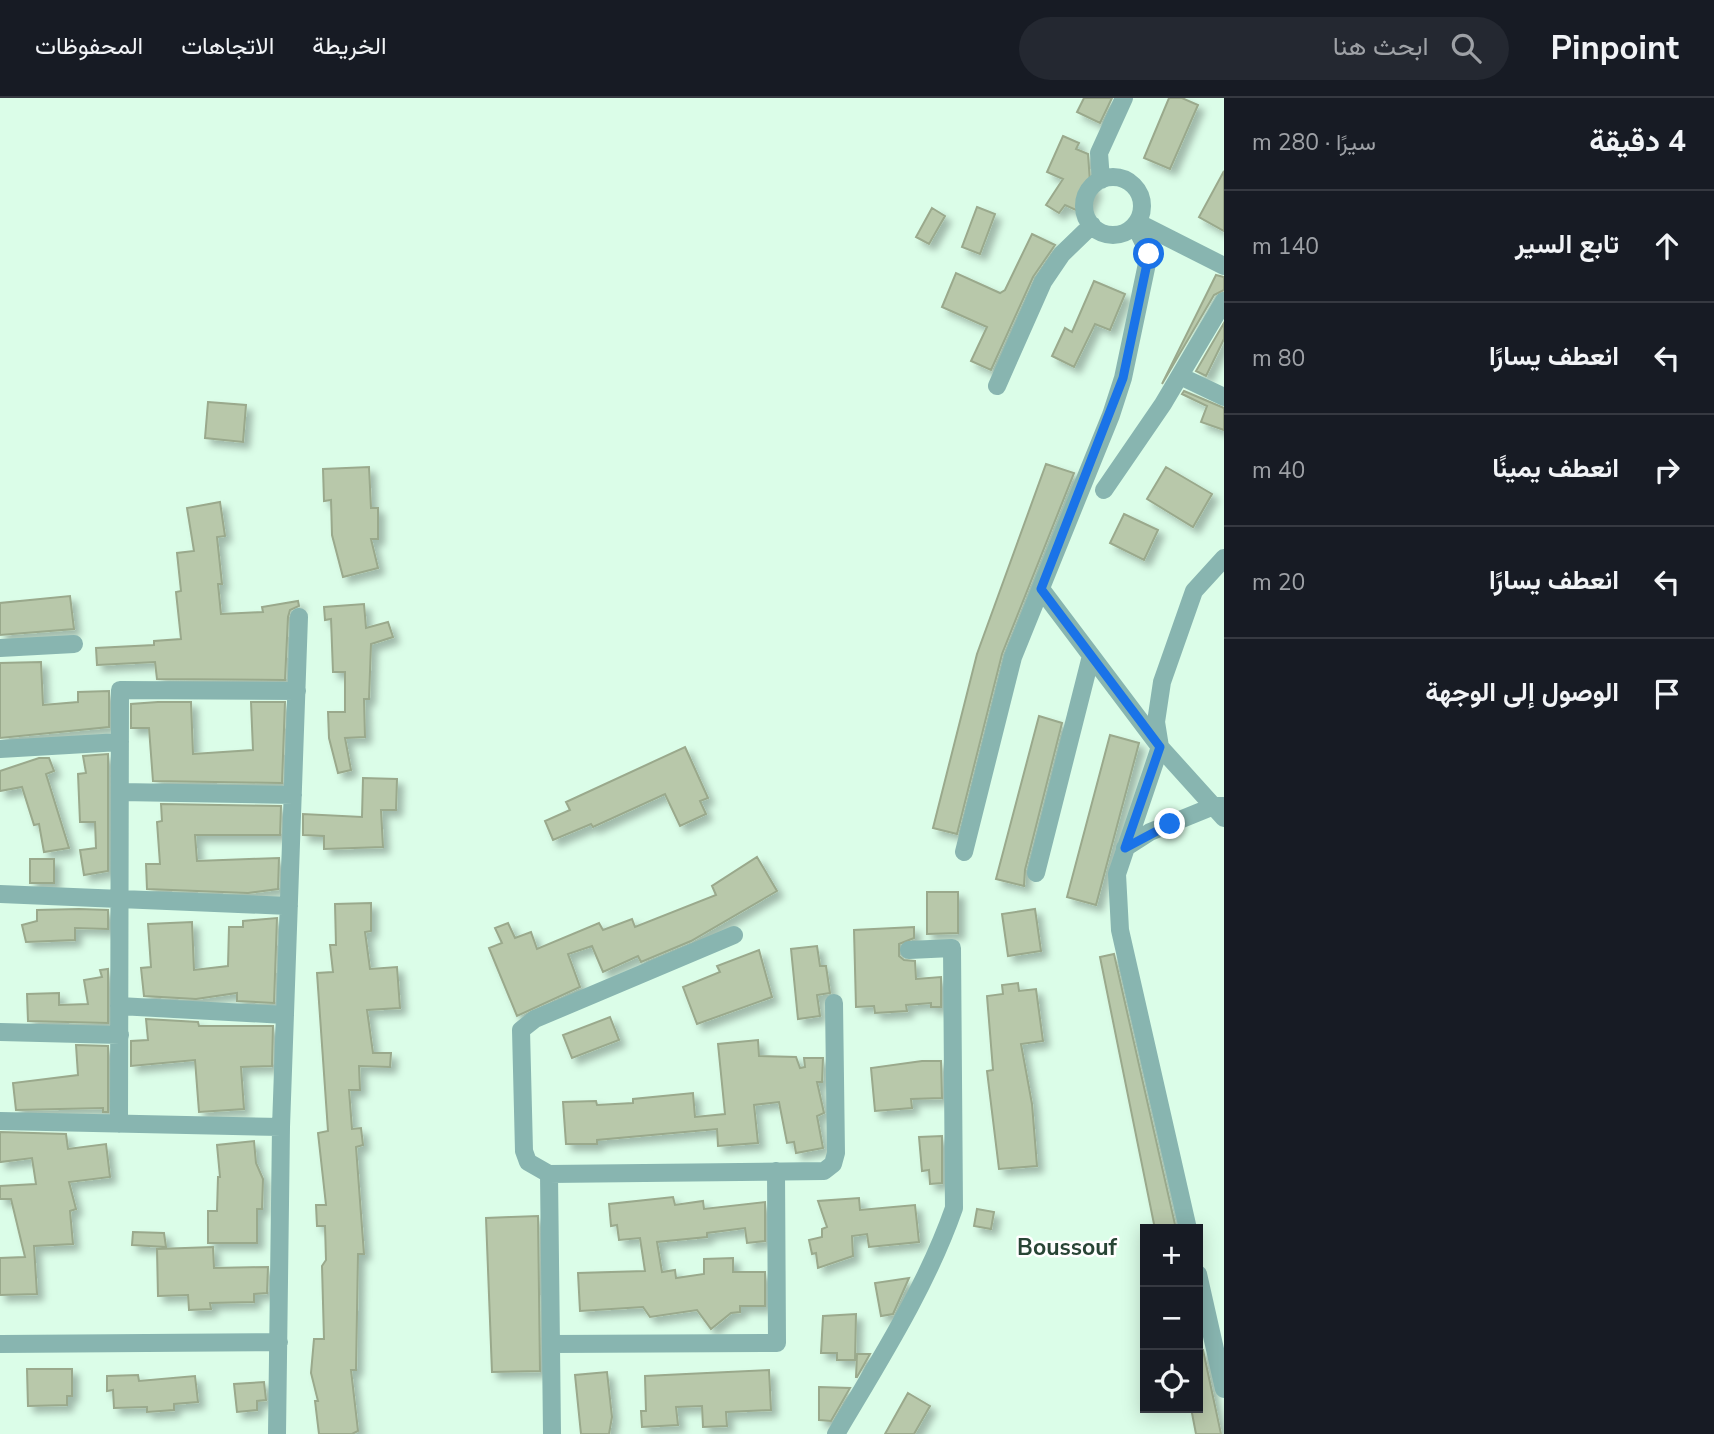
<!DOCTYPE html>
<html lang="ar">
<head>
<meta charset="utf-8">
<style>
  :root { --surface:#171b24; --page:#242831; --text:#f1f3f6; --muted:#9ea1a6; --line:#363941 }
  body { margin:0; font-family:"Nunito Sans",Vazirmatn,sans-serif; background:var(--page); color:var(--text); direction:rtl }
  .controls { position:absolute; right:21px; bottom:21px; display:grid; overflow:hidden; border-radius:0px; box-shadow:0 4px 18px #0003 }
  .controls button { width:63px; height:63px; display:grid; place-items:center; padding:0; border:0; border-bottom:2px solid var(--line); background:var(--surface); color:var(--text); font:35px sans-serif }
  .stop { position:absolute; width:21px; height:21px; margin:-16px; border:5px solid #1a73e8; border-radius:50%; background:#fff }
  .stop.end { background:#1a73e8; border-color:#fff; box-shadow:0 2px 7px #0008 }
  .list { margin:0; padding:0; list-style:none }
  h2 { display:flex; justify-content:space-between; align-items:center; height:91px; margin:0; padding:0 28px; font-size:30px }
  h2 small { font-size:23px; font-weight:400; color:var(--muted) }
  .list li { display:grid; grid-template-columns:46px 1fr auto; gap:21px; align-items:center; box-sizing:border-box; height:112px; padding:0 28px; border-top:2px solid var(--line) }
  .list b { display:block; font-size:26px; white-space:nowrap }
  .list em { font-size:23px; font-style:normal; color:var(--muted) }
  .icon { flex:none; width:38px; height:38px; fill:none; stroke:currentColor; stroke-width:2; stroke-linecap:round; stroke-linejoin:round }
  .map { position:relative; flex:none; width:1224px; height:1336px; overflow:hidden; direction:ltr }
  header { display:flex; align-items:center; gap:42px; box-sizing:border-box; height:98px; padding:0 35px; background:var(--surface); border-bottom:2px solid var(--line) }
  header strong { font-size:33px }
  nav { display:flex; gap:38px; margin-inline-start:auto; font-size:24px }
  .search { width:490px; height:63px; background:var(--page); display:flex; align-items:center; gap:18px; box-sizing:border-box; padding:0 24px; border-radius:38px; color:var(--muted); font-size:26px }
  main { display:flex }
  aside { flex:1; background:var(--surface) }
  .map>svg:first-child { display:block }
  .building { fill:#b8c8aa; stroke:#9aa98c; stroke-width:2; filter:url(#shadow) }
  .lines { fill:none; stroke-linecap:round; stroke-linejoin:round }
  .minor { stroke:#88b5b0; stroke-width:18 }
  .route { stroke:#1a73e8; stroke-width:9 }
  .labels { text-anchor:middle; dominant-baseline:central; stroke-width:5; stroke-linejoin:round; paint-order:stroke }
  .neighbourhood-label { font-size:23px; font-weight:bold; fill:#284535; stroke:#fff }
</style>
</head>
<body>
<header>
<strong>Pinpoint</strong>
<div class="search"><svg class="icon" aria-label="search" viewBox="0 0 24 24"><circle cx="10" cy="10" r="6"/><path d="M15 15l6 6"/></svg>ابحث هنا</div>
<nav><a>الخريطة</a><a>الاتجاهات</a><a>المحفوظات</a></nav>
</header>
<main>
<aside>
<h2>4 دقيقة<small>سيرًا · 280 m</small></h2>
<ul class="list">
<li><svg class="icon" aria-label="ahead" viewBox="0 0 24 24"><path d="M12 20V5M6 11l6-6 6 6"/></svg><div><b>تابع السير</b></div><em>140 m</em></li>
<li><svg class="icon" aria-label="left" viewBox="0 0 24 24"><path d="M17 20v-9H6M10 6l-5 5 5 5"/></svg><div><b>انعطف يسارًا</b></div><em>80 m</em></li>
<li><svg class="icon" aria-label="right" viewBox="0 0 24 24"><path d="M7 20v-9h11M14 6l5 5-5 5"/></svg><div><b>انعطف يمينًا</b></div><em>40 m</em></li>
<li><svg class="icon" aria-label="left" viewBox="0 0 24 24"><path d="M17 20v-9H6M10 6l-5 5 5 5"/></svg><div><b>انعطف يسارًا</b></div><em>20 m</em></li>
<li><svg class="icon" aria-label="arrive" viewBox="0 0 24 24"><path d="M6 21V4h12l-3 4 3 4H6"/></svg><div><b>الوصول إلى الوجهة</b></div></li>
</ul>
</aside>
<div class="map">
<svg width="1224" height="1336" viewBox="0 0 1224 1336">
  <defs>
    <filter id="shadow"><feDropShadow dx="6" dy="6" stdDeviation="3.5" flood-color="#0004"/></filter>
  </defs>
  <rect width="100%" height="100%" fill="#dbfde8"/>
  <path class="building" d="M 1084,0 L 1112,0 L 1100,25 L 1077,14 Z
    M 1169,0 L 1182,0 L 1198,7 L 1170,71 L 1144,60 Z
    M 1063,38 L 1079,45 L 1076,51 L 1088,56 L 1090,84 L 1095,92 L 1085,116 L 1065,107 L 1059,115 L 1046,107 L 1063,81 L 1047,74 Z
    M 1224,73 L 1224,133 L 1199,119 Z
    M 977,109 L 995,116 L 980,156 L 962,149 Z
    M 932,110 L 945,118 L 929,146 L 916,139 Z
    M 1032,136 L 1055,147 L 1033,179 L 991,272 L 971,263 L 987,229 L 942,209 L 956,175 L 1000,195 L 1005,192 Z
    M 1216,177 L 1224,179 L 1224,192 L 1214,197 L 1162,286 Z
    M 1094,183 L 1125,196 L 1110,232 L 1095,226 L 1074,269 L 1052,258 L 1065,230 L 1072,234 Z
    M 1224,225 L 1224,241 L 1206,278 L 1196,273 Z
    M 1184,293 L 1224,310 L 1224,332 L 1201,324 L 1207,308 L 1182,296 Z
    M 208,304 L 246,307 L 243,344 L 205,340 Z
    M 1046,366 L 1074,375 L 1002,556 L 957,736 L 933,730 L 977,556 Z
    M 369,369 L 371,410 L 378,410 L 378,441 L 371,441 L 378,470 L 343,479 L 332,437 L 331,402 L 324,403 L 323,371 Z
    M 1166,369 L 1212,396 L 1193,429 L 1147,401 Z
    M 220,404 L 225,438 L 217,439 L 222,486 L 218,486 L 221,516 L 263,514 L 262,509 L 298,503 L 299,508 L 290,512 L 288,519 L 285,582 L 157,581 L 155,564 L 97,567 L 96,550 L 154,547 L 154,543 L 181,541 L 176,494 L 181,493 L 177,455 L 194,453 L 187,410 Z
    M 1124,416 L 1158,432 L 1144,462 L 1110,445 Z
    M 70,498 L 74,531 L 0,537 L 0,505 Z
    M 364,506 L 366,530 L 388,524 L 393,539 L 371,546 L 369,601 L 364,601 L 365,639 L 345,640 L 351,672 L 338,675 L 329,640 L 328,614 L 345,614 L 345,574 L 333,574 L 331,521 L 325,522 L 324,509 Z
    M 41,564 L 43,607 L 78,604 L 78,594 L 109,593 L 109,629 L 0,640 L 0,565 Z
    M 158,604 L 191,604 L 193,656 L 253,652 L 251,604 L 285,604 L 282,685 L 153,683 L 149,630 L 131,630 L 131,606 Z
    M 1039,618 L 1062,625 L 1025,772 L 1024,788 L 996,781 Z
    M 1110,637 L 1139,645 L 1096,807 L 1067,799 Z
    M 685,649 L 708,700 L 700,703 L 706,716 L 680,728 L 665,696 L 593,729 L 591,726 L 553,742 L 545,723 L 570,712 L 566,704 Z
    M 108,656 L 108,773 L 84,777 L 80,752 L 96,750 L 95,724 L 80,724 L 78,676 L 86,675 L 83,658 Z
    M 39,660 L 49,660 L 54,673 L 46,676 L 69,750 L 44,754 L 39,726 L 34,727 L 22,689 L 0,693 L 0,673 Z
    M 363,680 L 397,681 L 396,712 L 381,712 L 383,749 L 324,751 L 324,738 L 303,737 L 303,716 L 362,719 Z
    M 161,706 L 281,708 L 280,737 L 195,737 L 197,763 L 279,760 L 278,791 L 248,795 L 147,791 L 146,766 L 160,766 L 157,724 L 162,723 Z
    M 757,759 L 777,793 L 691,843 L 641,864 L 638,858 L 603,874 L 592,848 L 568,856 L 580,889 L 517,918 L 489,850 L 502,845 L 495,830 L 508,825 L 515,840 L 531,834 L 537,851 L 599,825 L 603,832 L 632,821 L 635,829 L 716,797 L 712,788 Z
    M 30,761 L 54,761 L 54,785 L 30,785 Z
    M 927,794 L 958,794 L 958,835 L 927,836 Z
    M 371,805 L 371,833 L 365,834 L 370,871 L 397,869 L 400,910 L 367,912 L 373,955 L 391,955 L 390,969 L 359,968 L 360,992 L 349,992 L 352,1031 L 361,1030 L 363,1047 L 356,1049 L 364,1156 L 358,1156 L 356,1272 L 351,1272 L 358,1333 L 352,1336 L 319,1336 L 315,1303 L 318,1303 L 311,1275 L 314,1241 L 324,1241 L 322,1168 L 326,1162 L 325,1128 L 317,1128 L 316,1107 L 326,1107 L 318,1035 L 328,1033 L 317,875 L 333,874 L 330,847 L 336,847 L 335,806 Z
    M 79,811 L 108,812 L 108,831 L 75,830 L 75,842 L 26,844 L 22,827 L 37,823 L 37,812 Z
    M 1035,811 L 1041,853 L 1008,858 L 1002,816 Z
    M 277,820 L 274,905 L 237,903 L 237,895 L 196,901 L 144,898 L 141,870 L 151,869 L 148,826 L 192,824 L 194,872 L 228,868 L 229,829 L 243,829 L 243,823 Z
    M 914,829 L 914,840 L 899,846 L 899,858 L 904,862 L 915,863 L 916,881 L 941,879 L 941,909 L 931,909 L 931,905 L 906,907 L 907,913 L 875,915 L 874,908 L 856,909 L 854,832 Z
    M 817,848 L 820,868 L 826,868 L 830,895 L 817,897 L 820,918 L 798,921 L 791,851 Z
    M 759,852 L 772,899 L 697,926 L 683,889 L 720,874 L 717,868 Z
    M 1114,856 L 1176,1131 L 1155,1131 L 1100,859 Z
    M 108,871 L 108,925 L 28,923 L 27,896 L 59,895 L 59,907 L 88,906 L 84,882 L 102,879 L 100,872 Z
    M 1018,885 L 1019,893 L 1036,891 L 1043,943 L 1021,946 L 1032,1006 L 1037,1068 L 999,1071 L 987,973 L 993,972 L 987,898 L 1003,896 L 1002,887 Z
    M 610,919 L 619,942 L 572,960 L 563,937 Z
    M 146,921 L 198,924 L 199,928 L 273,928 L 272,968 L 241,969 L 244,1011 L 199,1014 L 195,962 L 131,968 L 131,943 L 148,942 Z
    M 758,942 L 759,958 L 796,959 L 800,970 L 805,969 L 804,960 L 823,960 L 822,984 L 817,984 L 824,1015 L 817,1018 L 823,1050 L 796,1055 L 794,1044 L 787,1045 L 779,1004 L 754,1007 L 758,1045 L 718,1048 L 717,1031 L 597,1042 L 597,1046 L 566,1046 L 563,1004 L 596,1003 L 597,1007 L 633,1005 L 633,1001 L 693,995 L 695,1019 L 725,1016 L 718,946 Z
    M 76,947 L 108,948 L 108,1014 L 103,1014 L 103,1010 L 16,1012 L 13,985 L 78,977 Z
    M 922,963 L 941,963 L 942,1000 L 911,1001 L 912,1010 L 875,1013 L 871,970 Z
    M 0,1034 L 66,1036 L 68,1051 L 106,1046 L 110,1079 L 69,1084 L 76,1111 L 70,1113 L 73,1146 L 34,1148 L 37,1196 L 0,1197 L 0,1160 L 25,1159 L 11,1101 L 0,1101 L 0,1088 L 36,1086 L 32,1060 L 0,1064 Z
    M 942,1038 L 942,1085 L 930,1086 L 929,1072 L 922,1073 L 919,1039 Z
    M 254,1043 L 256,1065 L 263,1081 L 262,1111 L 257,1111 L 257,1145 L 208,1145 L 208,1113 L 217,1113 L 218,1079 L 220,1079 L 217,1047 Z
    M 673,1099 L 675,1107 L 703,1103 L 704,1111 L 765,1104 L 765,1143 L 747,1145 L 745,1130 L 707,1135 L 707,1139 L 657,1144 L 662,1174 L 675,1172 L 676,1180 L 704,1176 L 704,1161 L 733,1160 L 733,1174 L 765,1174 L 765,1208 L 740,1208 L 740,1214 L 731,1215 L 711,1231 L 697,1212 L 650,1219 L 643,1209 L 580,1213 L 578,1175 L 645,1173 L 640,1140 L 619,1142 L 617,1127 L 611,1128 L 609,1106 Z
    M 859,1100 L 860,1112 L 915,1107 L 919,1144 L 869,1149 L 867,1136 L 852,1138 L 853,1158 L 818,1170 L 816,1155 L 812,1156 L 809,1142 L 822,1139 L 822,1131 L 827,1129 L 818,1103 Z
    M 977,1111 L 994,1114 L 991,1131 L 974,1128 Z
    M 538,1118 L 540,1273 L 492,1274 L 486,1120 Z
    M 133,1134 L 164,1135 L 166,1149 L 132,1147 Z
    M 213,1149 L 214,1170 L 268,1169 L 267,1195 L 254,1196 L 254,1204 L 210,1205 L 211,1211 L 189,1212 L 188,1197 L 158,1198 L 157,1151 Z
    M 909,1180 L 893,1216 L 881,1218 L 875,1185 Z
    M 856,1216 L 855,1262 L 837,1262 L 837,1255 L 821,1255 L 823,1218 Z
    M 1198,1252 L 1203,1252 L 1221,1336 L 1196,1336 L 1191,1310 L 1198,1310 Z
    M 857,1256 L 870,1256 L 857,1279 L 856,1279 Z
    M 27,1271 L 72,1271 L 72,1298 L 67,1298 L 67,1307 L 28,1308 Z
    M 769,1272 L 771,1312 L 726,1314 L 727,1328 L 703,1329 L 702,1308 L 676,1309 L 678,1327 L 642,1329 L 641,1313 L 646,1313 L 645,1278 Z
    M 607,1274 L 612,1319 L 609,1336 L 581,1336 L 575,1277 Z
    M 138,1277 L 139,1283 L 195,1278 L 198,1304 L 174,1306 L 174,1312 L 147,1314 L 147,1309 L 114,1310 L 113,1292 L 107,1293 L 107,1278 Z
    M 264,1284 L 266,1302 L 257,1303 L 257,1312 L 237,1314 L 234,1286 Z
    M 819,1289 L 850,1290 L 831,1323 L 819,1322 Z
    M 908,1295 L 930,1308 L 914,1336 L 885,1336 Z"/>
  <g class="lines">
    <path class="minor" d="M1084 108a29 29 0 1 1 58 0a29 29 0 1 1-58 0Z
      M 1101,82 L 1099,55 L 1124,0
      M 1137,124 L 1224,168
      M 1180,278 L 1224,299
      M 997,288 L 1043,184 L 1062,156 L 1092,127
      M 1104,392 L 1163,306 L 1224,203
      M 1041,491 L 1160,649 L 1224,720
      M 0,550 L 74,546
      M 0,651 L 120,644
      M 120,694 L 293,697
      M 1125,750 L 1150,734 L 1214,708 L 1224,708
      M 964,754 L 1013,559 L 1111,317 L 1123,280 L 1149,156 L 1135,127
      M 1036,775 L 1091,558
      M 0,796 L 289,808
      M 734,837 L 535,921 L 521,932 L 524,1053 L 528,1064 L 549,1076 L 824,1073 L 833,1066 L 836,1055 L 834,905
      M 119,908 L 285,917
      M 0,934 L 120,937
      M 0,1023 L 281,1029
      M 119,1026 L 120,592 L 297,593
      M 549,1076 L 552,1336
      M 1188,1131 L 1120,832 L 1117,776 L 1160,649 L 1156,624 L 1162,584 L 1194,493 L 1224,460
      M 1198,1176 L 1224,1291
      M 0,1246 L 279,1244
      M 552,1246 L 777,1245 L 776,1073
      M 277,1336 L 281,1029 L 299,519
      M 836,1336 C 879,1263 926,1190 954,1110 L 952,850 L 909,852"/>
  </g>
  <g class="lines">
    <path class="route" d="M 1149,156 L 1123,280 L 1041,491 L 1160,649 L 1125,750 L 1170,726"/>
  </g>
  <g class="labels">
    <g class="neighbourhood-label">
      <text x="1067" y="1149">Boussouf</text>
    </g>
  </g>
</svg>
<div class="controls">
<button>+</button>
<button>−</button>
<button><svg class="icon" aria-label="locate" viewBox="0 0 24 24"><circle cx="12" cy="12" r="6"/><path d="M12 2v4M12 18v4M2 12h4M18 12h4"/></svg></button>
</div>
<div class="stop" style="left:1149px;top:156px"></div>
<div class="stop end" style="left:1170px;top:726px"></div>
</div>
</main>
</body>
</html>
